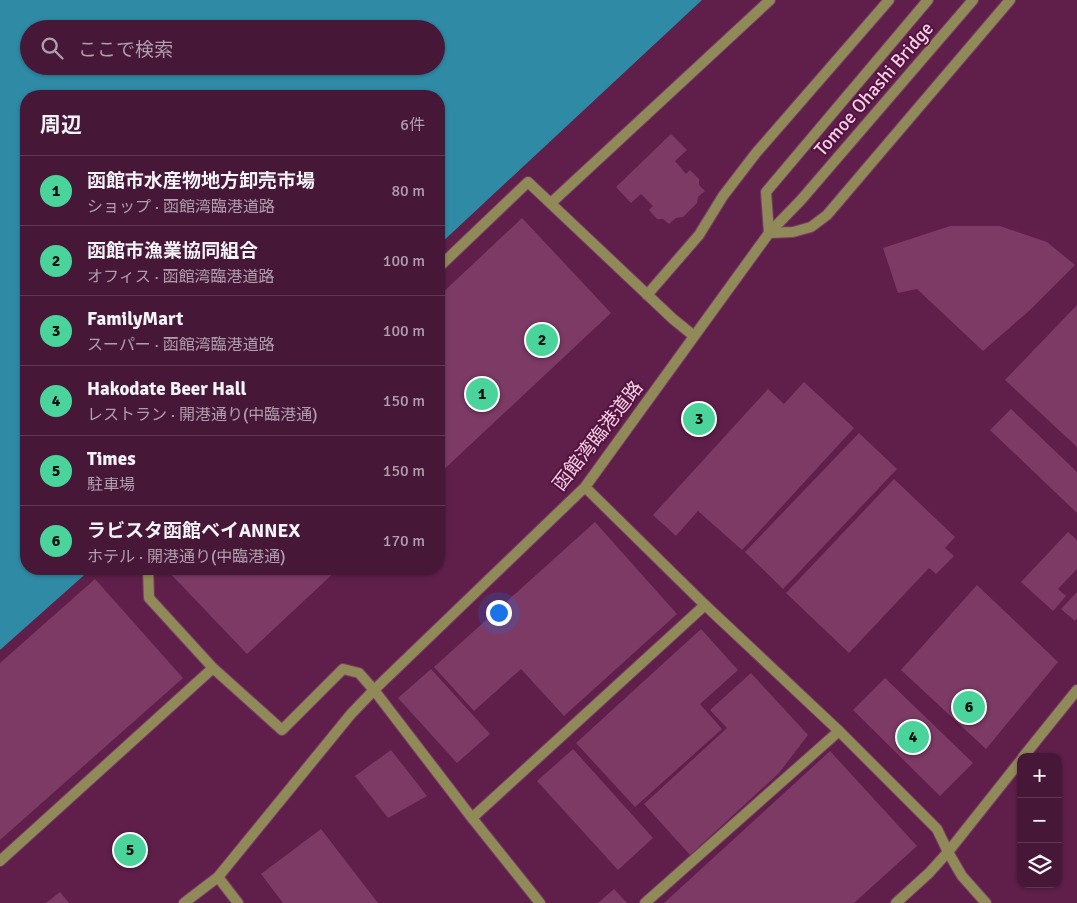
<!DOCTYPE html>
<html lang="ja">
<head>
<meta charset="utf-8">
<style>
  :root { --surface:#471738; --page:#4e2040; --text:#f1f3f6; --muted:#b09fae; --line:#5f3653; --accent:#4ad49c }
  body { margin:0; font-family:Signika,"Noto Sans JP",sans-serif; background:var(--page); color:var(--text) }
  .controls { position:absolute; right:15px; bottom:15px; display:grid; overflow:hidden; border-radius:10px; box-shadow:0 1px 4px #0004 }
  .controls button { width:45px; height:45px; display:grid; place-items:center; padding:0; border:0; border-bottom:1px solid var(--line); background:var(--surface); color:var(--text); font:25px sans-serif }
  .you { position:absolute; left:498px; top:612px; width:18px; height:18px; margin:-12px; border:4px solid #fff; border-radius:50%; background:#1a73e8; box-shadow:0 0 0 8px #1a73e833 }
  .badge { display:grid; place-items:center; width:32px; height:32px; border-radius:50%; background:var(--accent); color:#111; font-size:16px; font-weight:700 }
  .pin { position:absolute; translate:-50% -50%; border:2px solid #fff; box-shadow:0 1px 5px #0006 }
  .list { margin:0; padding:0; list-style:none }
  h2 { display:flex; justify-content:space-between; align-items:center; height:65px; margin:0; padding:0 20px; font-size:21px }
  h2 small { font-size:16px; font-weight:400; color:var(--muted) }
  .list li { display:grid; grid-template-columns:32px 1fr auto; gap:15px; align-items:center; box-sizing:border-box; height:70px; padding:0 20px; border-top:1px solid var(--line) }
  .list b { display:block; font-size:19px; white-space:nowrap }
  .list p { margin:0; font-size:16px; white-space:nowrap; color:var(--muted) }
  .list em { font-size:16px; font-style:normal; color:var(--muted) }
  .icon { flex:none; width:28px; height:28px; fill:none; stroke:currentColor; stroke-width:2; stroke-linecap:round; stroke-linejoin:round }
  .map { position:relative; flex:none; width:1077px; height:903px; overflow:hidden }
  .search { position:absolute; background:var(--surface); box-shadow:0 1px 4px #0004; left:20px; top:20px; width:425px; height:55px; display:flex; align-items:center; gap:12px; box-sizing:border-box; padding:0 18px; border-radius:28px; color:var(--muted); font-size:19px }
  .panel { position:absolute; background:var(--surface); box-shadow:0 1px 4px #0004; left:20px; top:90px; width:425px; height:485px; border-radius:20px }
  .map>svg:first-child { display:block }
  .water { fill:#2f8aa6; fill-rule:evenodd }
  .building { fill:#7c3a65 }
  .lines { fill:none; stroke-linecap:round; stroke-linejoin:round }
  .service-casing { stroke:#7a3f66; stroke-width:12 }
  .minor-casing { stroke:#7a3f66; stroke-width:12 }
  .tertiary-casing { stroke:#7a3f66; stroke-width:12 }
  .service { stroke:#8f8a58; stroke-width:10 }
  .minor { stroke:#8f8a58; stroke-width:10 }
  .tertiary { stroke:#8f8a58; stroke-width:10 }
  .labels { text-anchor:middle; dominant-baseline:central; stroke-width:4; stroke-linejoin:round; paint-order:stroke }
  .street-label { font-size:19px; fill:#f7cfe6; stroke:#53133f }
</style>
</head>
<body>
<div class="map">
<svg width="1077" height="903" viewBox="0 0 1077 903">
  <rect width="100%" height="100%" fill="#5f1f4a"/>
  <path class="water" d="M 0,0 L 702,0 L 439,245 L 439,96 L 26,96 L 26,569 L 91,569 L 0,650 ZM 29,29 L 436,29 L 436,66 L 29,66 Z"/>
  <path class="building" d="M 671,134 L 687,150 L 675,161 L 686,174 L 690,170 L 699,179 L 699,185 L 705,191 L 698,197 L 697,203 L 683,217 L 676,218 L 669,224 L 663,219 L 657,219 L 649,210 L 653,206 L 641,194 L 631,203 L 616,187 Z
    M 522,218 L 611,313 L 439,474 L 439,296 Z
    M 950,226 L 1000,226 L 1047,242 L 1075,265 L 1030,310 L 983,351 L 917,289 L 898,293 L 883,248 Z
    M 1077,305 L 1077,447 L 1005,380 Z
    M 804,382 L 854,428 L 742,550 L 698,511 L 676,536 L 653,515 L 768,389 L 784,404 Z
    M 1011,409 L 1077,472 L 1077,513 L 990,430 Z
    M 859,433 L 897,469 L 783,589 L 745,552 Z
    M 894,479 L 955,537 L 945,548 L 954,556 L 936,574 L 929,568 L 849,653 L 786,593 Z
    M 595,522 L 677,614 L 564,716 L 521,669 L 474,711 L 434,667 Z
    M 1068,532 L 1077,540 L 1077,569 L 1058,589 L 1066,596 L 1053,611 L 1021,582 Z
    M 166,569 L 338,569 L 247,654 Z
    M 95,579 L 183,678 L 0,840 L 0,663 Z
    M 977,585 L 1058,662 L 986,749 L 901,670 Z
    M 1077,592 L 1077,619 L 1075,621 L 1061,609 Z
    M 701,629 L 738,670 L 700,704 L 722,729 L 635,807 L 576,743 Z
    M 431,669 L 490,734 L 457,763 L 398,698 Z
    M 751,673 L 808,735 L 779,773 L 690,855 L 644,804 L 727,728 L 710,710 Z
    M 885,678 L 973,763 L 940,796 L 853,710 Z
    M 573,749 L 653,838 L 618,870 L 537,781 Z
    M 391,750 L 427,796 L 388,818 L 355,776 Z
    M 830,751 L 917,846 L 854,903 L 664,903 Z
    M 321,829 L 378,903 L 283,903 L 261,874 Z
    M 614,889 L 627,903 L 598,903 Z
    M 60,892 L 69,903 L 46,903 Z"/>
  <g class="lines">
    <g class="service-casing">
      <path id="service" d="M 551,203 L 770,0
        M 439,267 L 528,182 L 673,319 L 694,336
        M 647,295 L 699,235 L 723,196 L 756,153 L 889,0
        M 148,569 L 149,598 L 213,668
        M 0,861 L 213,668 L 282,730 L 343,669 L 359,673 L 374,690
        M 645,903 L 839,731"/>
    </g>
    <g class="minor-casing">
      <path id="minor" d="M 928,0 L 766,192 L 769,233 L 793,232 L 811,227 L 827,215 L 1010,0
        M 472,818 L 705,605
        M 218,877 L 238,903
        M 184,903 L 218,877 L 351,714 L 374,690"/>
    </g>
    <g class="tertiary-casing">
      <path id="tertiary" d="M 585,487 L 705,605 L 839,731 L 937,829 L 948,852 L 962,876 L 986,903
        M 1023,757 L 1077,690
        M 540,903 L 472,818 L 374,690 L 585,487 L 769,233 L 801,200 L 973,0
        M 896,903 L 929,873 L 948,852 L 1021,760"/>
    </g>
    <use href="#service" class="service"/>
    <use href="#minor" class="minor"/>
    <use href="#tertiary" class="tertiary"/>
  </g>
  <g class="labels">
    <g class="street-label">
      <text transform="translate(874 89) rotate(-49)">Tomoe Ohashi Bridge</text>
      <text transform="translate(598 436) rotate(-52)">函館湾臨港道路</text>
    </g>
  </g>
</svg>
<div class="controls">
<button>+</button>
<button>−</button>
<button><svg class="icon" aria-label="layers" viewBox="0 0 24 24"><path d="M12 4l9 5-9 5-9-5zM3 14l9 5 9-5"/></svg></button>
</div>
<div class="you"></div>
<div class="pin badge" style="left:482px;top:394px">1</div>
<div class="pin badge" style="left:542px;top:340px">2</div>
<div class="pin badge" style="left:699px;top:419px">3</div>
<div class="pin badge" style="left:913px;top:737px">4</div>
<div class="pin badge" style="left:130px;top:850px">5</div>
<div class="pin badge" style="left:969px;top:707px">6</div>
<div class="search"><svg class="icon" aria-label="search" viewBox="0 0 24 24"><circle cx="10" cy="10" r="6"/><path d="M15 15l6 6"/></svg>ここで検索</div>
<section class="panel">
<h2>周辺<small>6件</small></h2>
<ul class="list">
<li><span class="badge">1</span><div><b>函館市水産物地方卸売市場</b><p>ショップ · 函館湾臨港道路</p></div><em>80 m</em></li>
<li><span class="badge">2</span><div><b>函館市漁業協同組合</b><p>オフィス · 函館湾臨港道路</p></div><em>100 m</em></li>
<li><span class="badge">3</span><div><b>FamilyMart</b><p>スーパー · 函館湾臨港道路</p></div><em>100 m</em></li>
<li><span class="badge">4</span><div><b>Hakodate Beer Hall</b><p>レストラン · 開港通り(中臨港通)</p></div><em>150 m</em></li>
<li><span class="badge">5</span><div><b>Times</b><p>駐車場</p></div><em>150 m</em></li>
<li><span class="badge">6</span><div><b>ラビスタ函館ベイANNEX</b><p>ホテル · 開港通り(中臨港通)</p></div><em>170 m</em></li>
</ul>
</section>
</div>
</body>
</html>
